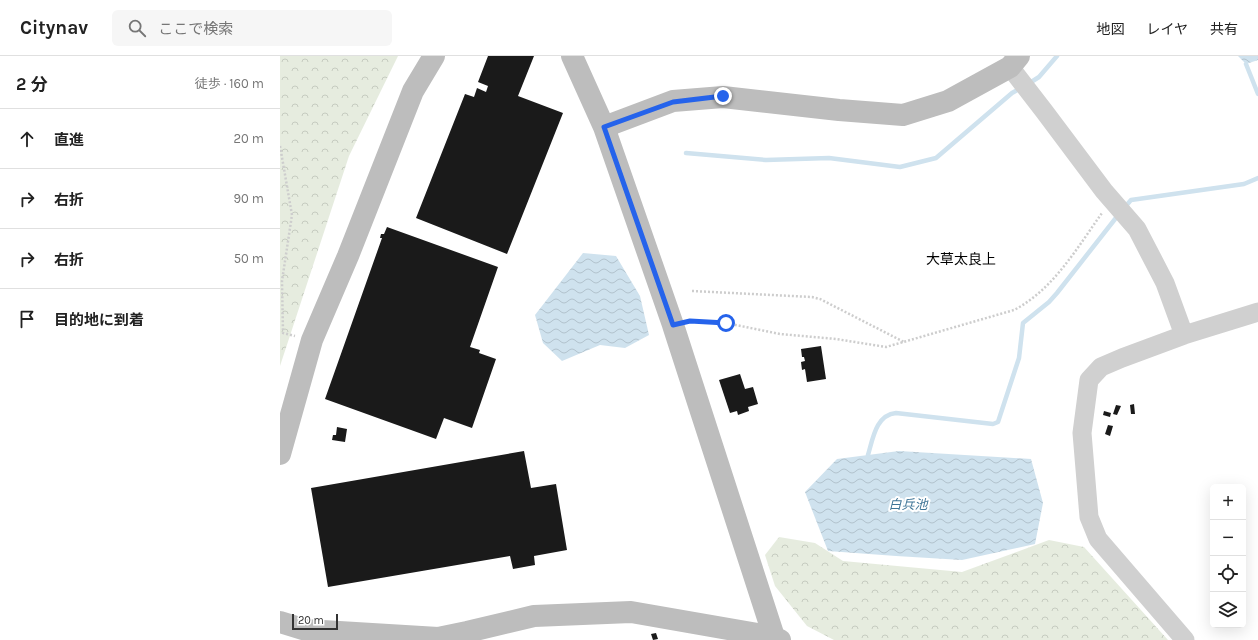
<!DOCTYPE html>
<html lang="ja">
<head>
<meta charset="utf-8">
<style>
  :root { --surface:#fff; --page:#f6f6f6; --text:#222; --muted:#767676; --line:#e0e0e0 }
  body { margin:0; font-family:Karla,"Noto Sans JP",sans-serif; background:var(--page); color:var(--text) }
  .controls { position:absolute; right:12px; bottom:12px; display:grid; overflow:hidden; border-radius:6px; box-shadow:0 4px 16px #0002 }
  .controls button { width:36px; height:36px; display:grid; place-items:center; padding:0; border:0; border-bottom:1px solid var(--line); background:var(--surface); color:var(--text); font:20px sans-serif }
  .scale { position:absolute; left:12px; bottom:10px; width:46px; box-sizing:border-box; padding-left:4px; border:2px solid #333; border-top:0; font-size:11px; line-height:14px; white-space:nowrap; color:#333; -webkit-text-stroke:3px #fff; paint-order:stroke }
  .stop { position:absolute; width:12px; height:12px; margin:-9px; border:3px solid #2563eb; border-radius:50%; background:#fff }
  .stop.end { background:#2563eb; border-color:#fff; box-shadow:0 1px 4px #0008 }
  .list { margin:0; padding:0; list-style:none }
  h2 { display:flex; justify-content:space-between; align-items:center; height:52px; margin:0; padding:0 16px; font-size:17px }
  h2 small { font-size:13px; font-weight:400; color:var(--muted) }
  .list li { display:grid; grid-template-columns:26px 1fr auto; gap:12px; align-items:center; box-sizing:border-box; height:60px; padding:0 16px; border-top:1px solid var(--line) }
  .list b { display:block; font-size:15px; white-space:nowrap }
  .list em { font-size:13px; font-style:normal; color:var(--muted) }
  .icon { flex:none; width:22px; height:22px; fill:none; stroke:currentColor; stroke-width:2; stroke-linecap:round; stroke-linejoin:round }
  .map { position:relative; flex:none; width:978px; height:584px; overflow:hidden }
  header { display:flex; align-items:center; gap:24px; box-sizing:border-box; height:56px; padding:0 20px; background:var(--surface); border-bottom:1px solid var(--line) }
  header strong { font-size:19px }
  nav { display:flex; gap:22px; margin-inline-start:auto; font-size:14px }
  .search { width:280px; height:36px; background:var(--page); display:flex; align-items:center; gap:10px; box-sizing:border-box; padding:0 14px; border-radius:6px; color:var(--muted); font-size:15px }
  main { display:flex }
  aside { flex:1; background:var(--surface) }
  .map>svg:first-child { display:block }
  .forest { fill:url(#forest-crowns) }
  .water { fill:url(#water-waves) }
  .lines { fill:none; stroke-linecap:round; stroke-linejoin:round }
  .stream { stroke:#cfe2ee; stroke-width:4.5 }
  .building { fill:#1a1a1a }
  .path { stroke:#cdcdcd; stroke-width:2.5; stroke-dasharray:2 2; stroke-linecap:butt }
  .street { stroke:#d0d0d0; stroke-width:19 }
  .secondary { stroke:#bdbdbd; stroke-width:22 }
  .route { stroke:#2563eb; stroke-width:5 }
  .labels { text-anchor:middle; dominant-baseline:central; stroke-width:4; stroke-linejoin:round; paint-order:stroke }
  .water-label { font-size:13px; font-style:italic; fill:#3f7597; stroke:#fff }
  .quarter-label { font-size:14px; fill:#000; stroke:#fff }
</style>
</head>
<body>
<header>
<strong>Citynav</strong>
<div class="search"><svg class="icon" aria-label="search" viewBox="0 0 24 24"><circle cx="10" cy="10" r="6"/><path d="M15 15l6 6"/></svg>ここで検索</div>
<nav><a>地図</a><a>レイヤ</a><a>共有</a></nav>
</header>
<main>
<aside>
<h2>2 分<small>徒歩 · 160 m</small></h2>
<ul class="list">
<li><svg class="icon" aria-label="ahead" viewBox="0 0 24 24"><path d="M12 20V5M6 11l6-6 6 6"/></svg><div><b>直進</b></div><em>20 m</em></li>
<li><svg class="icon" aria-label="right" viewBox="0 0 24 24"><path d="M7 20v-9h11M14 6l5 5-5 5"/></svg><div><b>右折</b></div><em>90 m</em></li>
<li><svg class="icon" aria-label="right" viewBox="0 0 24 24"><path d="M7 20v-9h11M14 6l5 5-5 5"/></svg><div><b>右折</b></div><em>50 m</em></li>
<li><svg class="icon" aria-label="arrive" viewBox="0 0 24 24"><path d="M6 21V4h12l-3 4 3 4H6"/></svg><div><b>目的地に到着</b></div></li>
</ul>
</aside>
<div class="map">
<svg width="978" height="584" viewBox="0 0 978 584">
  <defs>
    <pattern id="forest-crowns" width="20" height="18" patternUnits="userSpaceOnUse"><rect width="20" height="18" fill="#e6ecdf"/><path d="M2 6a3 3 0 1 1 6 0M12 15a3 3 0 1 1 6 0" fill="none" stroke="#c6cbc0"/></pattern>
    <pattern id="water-waves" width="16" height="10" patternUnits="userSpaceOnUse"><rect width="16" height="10" fill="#cfe2ee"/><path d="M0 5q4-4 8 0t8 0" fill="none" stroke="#b2c2cd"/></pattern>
  </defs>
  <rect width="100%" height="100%" fill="#fff"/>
  <path class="forest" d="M 0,0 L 118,0 L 69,100 L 0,310 Z
    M 499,481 L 535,487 L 563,505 L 682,516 L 769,484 L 804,491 L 888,584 L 554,584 L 527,570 L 495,530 L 485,499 Z"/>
  <path class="water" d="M 958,0 L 978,0 L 978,4 L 966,8 Z
    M 303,197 L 336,200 L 360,240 L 369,279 L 345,292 L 320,289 L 282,305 L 263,287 L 255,259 Z
    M 619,395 L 751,403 L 763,447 L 755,488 L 682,504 L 616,500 L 548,495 L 525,436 L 557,403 Z"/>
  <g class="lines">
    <path class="stream" d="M 966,8 L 978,38
      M 748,28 L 759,21 L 777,0
      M 406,97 L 486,104 L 549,102 L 620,111 L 656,102 L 732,37 L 741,32
      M 845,151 L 851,144 L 964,128 L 978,122
      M 588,399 C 593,382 596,359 616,357 L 713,368 L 718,366 L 739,302 L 743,267 L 769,246 L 777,237 L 839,158"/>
  </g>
  <path class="building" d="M 208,0 L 254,0 L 238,40 L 283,57 L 227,198 L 136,162 L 185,38 L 194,41 L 197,32 L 206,36 L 208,30 L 198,26 Z
    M 107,171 L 218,211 L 190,291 L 200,294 L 199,297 L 216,303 L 192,372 L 164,362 L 156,383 L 45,343 L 102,182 L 100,182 L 101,178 L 104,178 Z
    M 541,290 L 546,323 L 527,326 L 525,313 L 522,314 L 521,306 L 525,305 L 524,301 L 522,301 L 521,293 Z
    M 460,318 L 465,333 L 473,331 L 478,348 L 468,351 L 469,355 L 458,359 L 457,355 L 450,357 L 439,324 Z
    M 854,348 L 855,358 L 851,358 L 850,349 Z
    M 836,349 L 841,350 L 837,359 L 833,358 Z
    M 824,355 L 831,357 L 830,361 L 823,359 Z
    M 828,369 L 833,370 L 830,380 L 825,378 Z
    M 57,371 L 67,373 L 65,386 L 52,384 L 53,379 L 56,379 Z
    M 244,395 L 251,432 L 276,428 L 287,494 L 254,500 L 255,509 L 233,513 L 230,500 L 48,531 L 31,432 Z
    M 376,577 L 378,583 L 373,584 L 371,578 Z"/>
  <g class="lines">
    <path class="path" d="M 0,90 L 12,159 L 2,225 L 3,277 L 15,280
      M 412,235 L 532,241 L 540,243 L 624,286
      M 411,265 L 446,267 L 500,278 L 556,283 L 606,291 L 734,254 C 773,234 797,192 822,157"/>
    <path class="street" d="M 730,11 L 764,55 L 824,135 L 857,173 L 885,227 L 904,279
      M 905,584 L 818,483 L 809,461 L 802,377 L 809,324 L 821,311 L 842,302 L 904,279 L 978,256"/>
    <path class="secondary" d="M 292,0 L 324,71 L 393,269 L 495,584
      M 324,71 L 393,45 L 443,41 L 559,54 L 623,59 L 668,45 L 730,11 L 739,0
      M 0,398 L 32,284 L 68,200 L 133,35 L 154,0
      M 0,566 L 26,574 L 158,582 L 187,576 L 254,560 L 351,556 L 494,581 L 500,584"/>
  </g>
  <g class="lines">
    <path class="route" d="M 443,40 L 393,46 L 324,71 L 393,269 L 410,265 L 446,267"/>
  </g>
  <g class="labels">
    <g class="water-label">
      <text x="628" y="448">白兵池</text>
    </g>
    <g class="quarter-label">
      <text x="681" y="203">大草太良上</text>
    </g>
  </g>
</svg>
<div class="controls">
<button>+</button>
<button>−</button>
<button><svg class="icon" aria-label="locate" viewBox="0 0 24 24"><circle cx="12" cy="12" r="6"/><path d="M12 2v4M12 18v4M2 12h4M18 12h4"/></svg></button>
<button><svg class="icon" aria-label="layers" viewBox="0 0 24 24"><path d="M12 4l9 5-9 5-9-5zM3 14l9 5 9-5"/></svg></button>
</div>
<div class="scale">20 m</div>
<div class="stop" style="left:446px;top:267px"></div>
<div class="stop end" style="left:443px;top:40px"></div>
</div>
</main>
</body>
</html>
